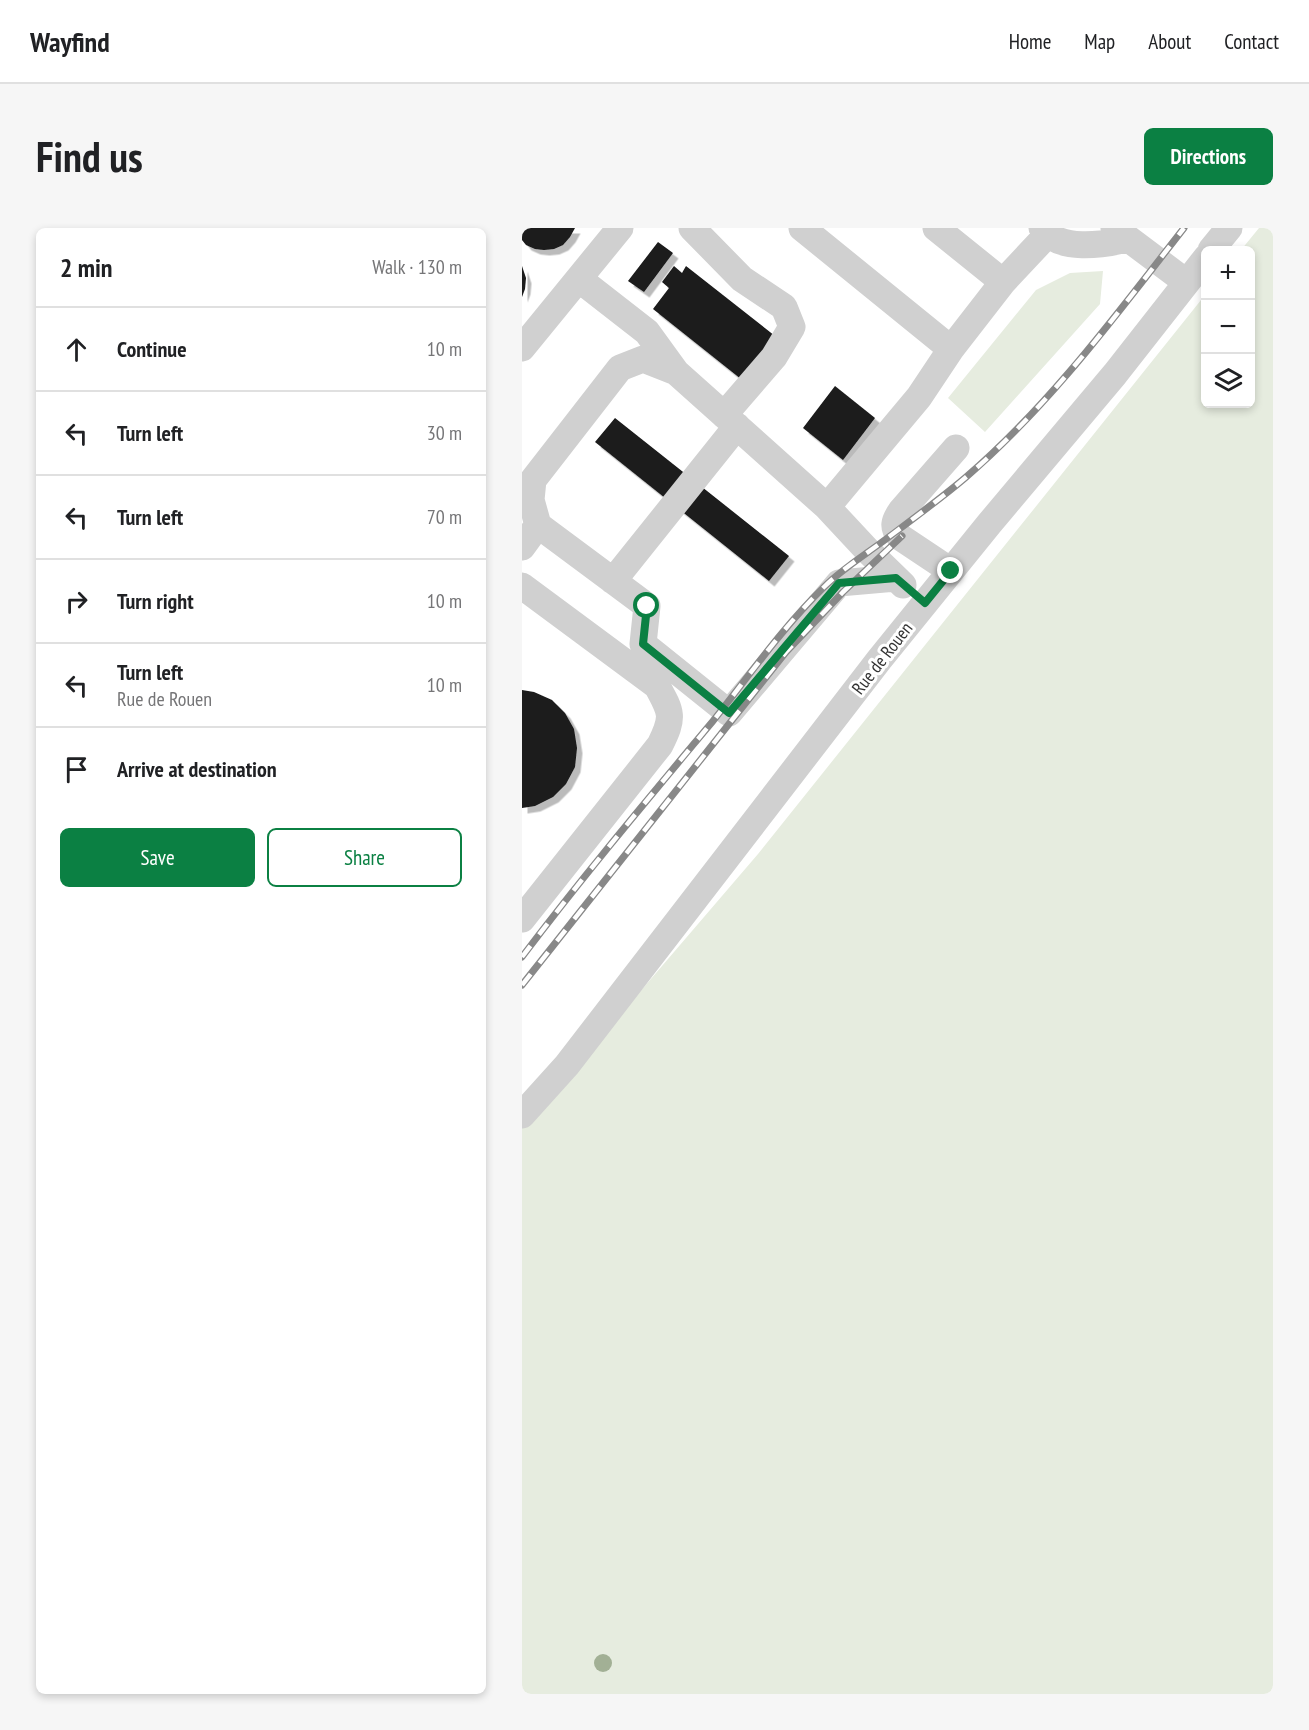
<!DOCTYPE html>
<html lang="en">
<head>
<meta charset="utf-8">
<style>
  :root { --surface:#fff; --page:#f6f6f6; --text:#202124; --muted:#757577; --line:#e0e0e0; --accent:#0b8043 }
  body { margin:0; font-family:"PT Sans Narrow",sans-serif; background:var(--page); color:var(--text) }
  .controls { position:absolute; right:18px; top:18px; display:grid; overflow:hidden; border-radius:9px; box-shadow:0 3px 9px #0003 }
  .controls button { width:54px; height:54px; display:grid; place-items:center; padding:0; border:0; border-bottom:2px solid var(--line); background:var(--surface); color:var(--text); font:30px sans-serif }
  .stop { position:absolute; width:18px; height:18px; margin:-14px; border:4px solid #0b8043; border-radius:50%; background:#fff }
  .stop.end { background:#0b8043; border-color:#fff; box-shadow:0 2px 6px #0008 }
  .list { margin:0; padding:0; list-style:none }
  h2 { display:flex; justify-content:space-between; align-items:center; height:78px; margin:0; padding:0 24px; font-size:26px }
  h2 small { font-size:20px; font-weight:400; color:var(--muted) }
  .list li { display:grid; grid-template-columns:39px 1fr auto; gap:18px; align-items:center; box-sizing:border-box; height:84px; padding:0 24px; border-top:2px solid var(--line) }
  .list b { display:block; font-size:22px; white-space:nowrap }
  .list p { margin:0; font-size:20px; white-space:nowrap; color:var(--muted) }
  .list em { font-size:20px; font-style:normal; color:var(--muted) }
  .actions { display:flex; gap:12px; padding:18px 24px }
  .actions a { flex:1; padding:14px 0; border:2px solid var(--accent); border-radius:9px; text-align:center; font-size:21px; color:var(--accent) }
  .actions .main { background:var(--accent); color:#fff }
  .icon { flex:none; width:33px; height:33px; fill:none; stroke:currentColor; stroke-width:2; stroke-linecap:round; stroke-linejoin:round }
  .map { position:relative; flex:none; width:751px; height:1466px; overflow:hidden; border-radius:9px }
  header { display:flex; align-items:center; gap:36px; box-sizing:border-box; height:84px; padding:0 30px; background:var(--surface); border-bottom:2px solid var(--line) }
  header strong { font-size:28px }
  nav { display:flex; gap:33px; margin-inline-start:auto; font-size:21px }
  .intro { display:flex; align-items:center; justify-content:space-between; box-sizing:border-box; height:144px; padding:0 36px }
  h1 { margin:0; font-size:42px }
  .button { padding:15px 27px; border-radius:9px; background:var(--accent); color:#fff; font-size:21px; font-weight:700 }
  main { display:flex; gap:36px; padding:0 36px }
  aside { flex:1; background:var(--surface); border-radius:9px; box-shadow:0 3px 9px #0003 }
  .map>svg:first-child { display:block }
  .green { fill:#e6ecdf }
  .building { fill:#1a1a1a; filter:url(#shadow) }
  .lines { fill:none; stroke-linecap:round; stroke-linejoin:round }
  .minor { stroke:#d0d0d0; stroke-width:27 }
  .rail-casing { stroke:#888; stroke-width:7 }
  .rail { stroke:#fff; stroke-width:4.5; stroke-dasharray:14; stroke-linecap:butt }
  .tree { fill:#a2b095 }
  .route { stroke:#0b8043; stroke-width:8 }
  .labels { text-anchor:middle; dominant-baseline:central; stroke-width:6; stroke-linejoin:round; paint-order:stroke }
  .street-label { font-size:18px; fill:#333; stroke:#fff }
</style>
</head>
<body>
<header>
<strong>Wayfind</strong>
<nav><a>Home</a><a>Map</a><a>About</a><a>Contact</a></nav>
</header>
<div class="intro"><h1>Find us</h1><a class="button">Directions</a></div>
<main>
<aside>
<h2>2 min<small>Walk · 130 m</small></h2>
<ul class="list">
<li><svg class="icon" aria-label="ahead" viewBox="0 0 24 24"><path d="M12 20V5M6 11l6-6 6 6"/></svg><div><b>Continue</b></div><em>10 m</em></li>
<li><svg class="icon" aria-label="left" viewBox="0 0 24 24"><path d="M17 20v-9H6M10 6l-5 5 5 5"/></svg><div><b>Turn left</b></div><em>30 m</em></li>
<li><svg class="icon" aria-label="left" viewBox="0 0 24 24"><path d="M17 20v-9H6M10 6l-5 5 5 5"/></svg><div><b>Turn left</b></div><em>70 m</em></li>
<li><svg class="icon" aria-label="right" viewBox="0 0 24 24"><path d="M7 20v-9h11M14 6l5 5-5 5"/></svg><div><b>Turn right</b></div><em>10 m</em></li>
<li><svg class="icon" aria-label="left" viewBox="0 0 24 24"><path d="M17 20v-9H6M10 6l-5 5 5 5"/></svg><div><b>Turn left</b><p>Rue de Rouen</p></div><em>10 m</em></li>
<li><svg class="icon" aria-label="arrive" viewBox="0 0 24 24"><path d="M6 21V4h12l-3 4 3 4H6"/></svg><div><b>Arrive at destination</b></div></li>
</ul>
<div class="actions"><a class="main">Save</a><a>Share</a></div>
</aside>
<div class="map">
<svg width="751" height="1466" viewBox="0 0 751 1466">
  <defs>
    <filter id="shadow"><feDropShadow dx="5.5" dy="5.5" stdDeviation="0" flood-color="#0004"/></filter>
  </defs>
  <rect width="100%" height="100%" fill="#fff"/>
  <path class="green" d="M 737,0 L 751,0 L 751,1466 L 0,1466 L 0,894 L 68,822 L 236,626 L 683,67 L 684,176 L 728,176 L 728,22 L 719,22 Z
    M 581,43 L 578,76 L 463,204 L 426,170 L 514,62 L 548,45 Z"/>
  <path class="building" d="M 0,0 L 53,0 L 48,9 L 41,17 L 32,21 L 22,22 L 13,21 L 4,17 L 0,12 Z
    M 136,14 L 151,25 L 122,64 L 106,53 Z
    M 0,38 L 4,50 L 3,61 L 0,69 Z
    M 152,38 L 160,45 L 164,38 L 253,108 L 219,151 L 131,81 L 147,60 L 140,54 Z
    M 313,158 L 353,190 L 321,232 L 281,200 Z
    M 93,190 L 267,328 L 247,353 L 73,214 Z
    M 0,462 L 12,464 L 30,472 L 43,485 L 52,501 L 55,520 L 53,539 L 44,556 L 31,569 L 13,578 L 0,580 Z"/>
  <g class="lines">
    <path class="minor" d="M 170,0 L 220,51 L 262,79 L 270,99 L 252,129 L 202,187
      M 280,0 L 429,121
      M 520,0 C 537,24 581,17 605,11
      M 592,0 L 664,54
      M 689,22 L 707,0
      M 57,51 L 125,104 L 154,144
      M 481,54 L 525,7
      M 0,120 L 98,0
      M 305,279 L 154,144 L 121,131 L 98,140 L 11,252 L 9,272 L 16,297 L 125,378 L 121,416 L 207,485 L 317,355 L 374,350
      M 0,319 L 16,297
      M 429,343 L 378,309 C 370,299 372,293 379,283 L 434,220
      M 91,353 L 215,198
      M 381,357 L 346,323 L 305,279 L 397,169 L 429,121 L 481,54 L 414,0
      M 0,358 L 135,458 C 150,485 152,489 138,517 L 0,691
      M 0,887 L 45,837 L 357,432 L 467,296 L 593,146 L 684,30"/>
    <g class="rail-casing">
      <path id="rail" d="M 0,729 C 61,648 126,571 191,493 C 227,448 260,400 302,359 C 319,342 341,328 360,314 C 388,293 417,272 443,250 C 528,177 594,87 662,0
        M 0,757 L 264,424 L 321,364 L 380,308"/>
    </g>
    <use href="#rail" class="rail"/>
  </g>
  <circle class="tree" cx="81" cy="1435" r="9"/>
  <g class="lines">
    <path class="route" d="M 125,378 L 121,416 L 207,485 L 317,355 L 374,350 L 403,375 L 429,343"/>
  </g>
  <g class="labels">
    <g class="street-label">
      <text transform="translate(360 430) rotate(-52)">Rue de Rouen</text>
    </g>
  </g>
</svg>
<div class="controls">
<button>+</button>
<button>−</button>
<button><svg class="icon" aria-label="layers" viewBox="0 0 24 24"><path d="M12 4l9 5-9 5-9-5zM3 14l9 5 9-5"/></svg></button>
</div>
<div class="stop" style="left:125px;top:378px"></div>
<div class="stop end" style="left:429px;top:343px"></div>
</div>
</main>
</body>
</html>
